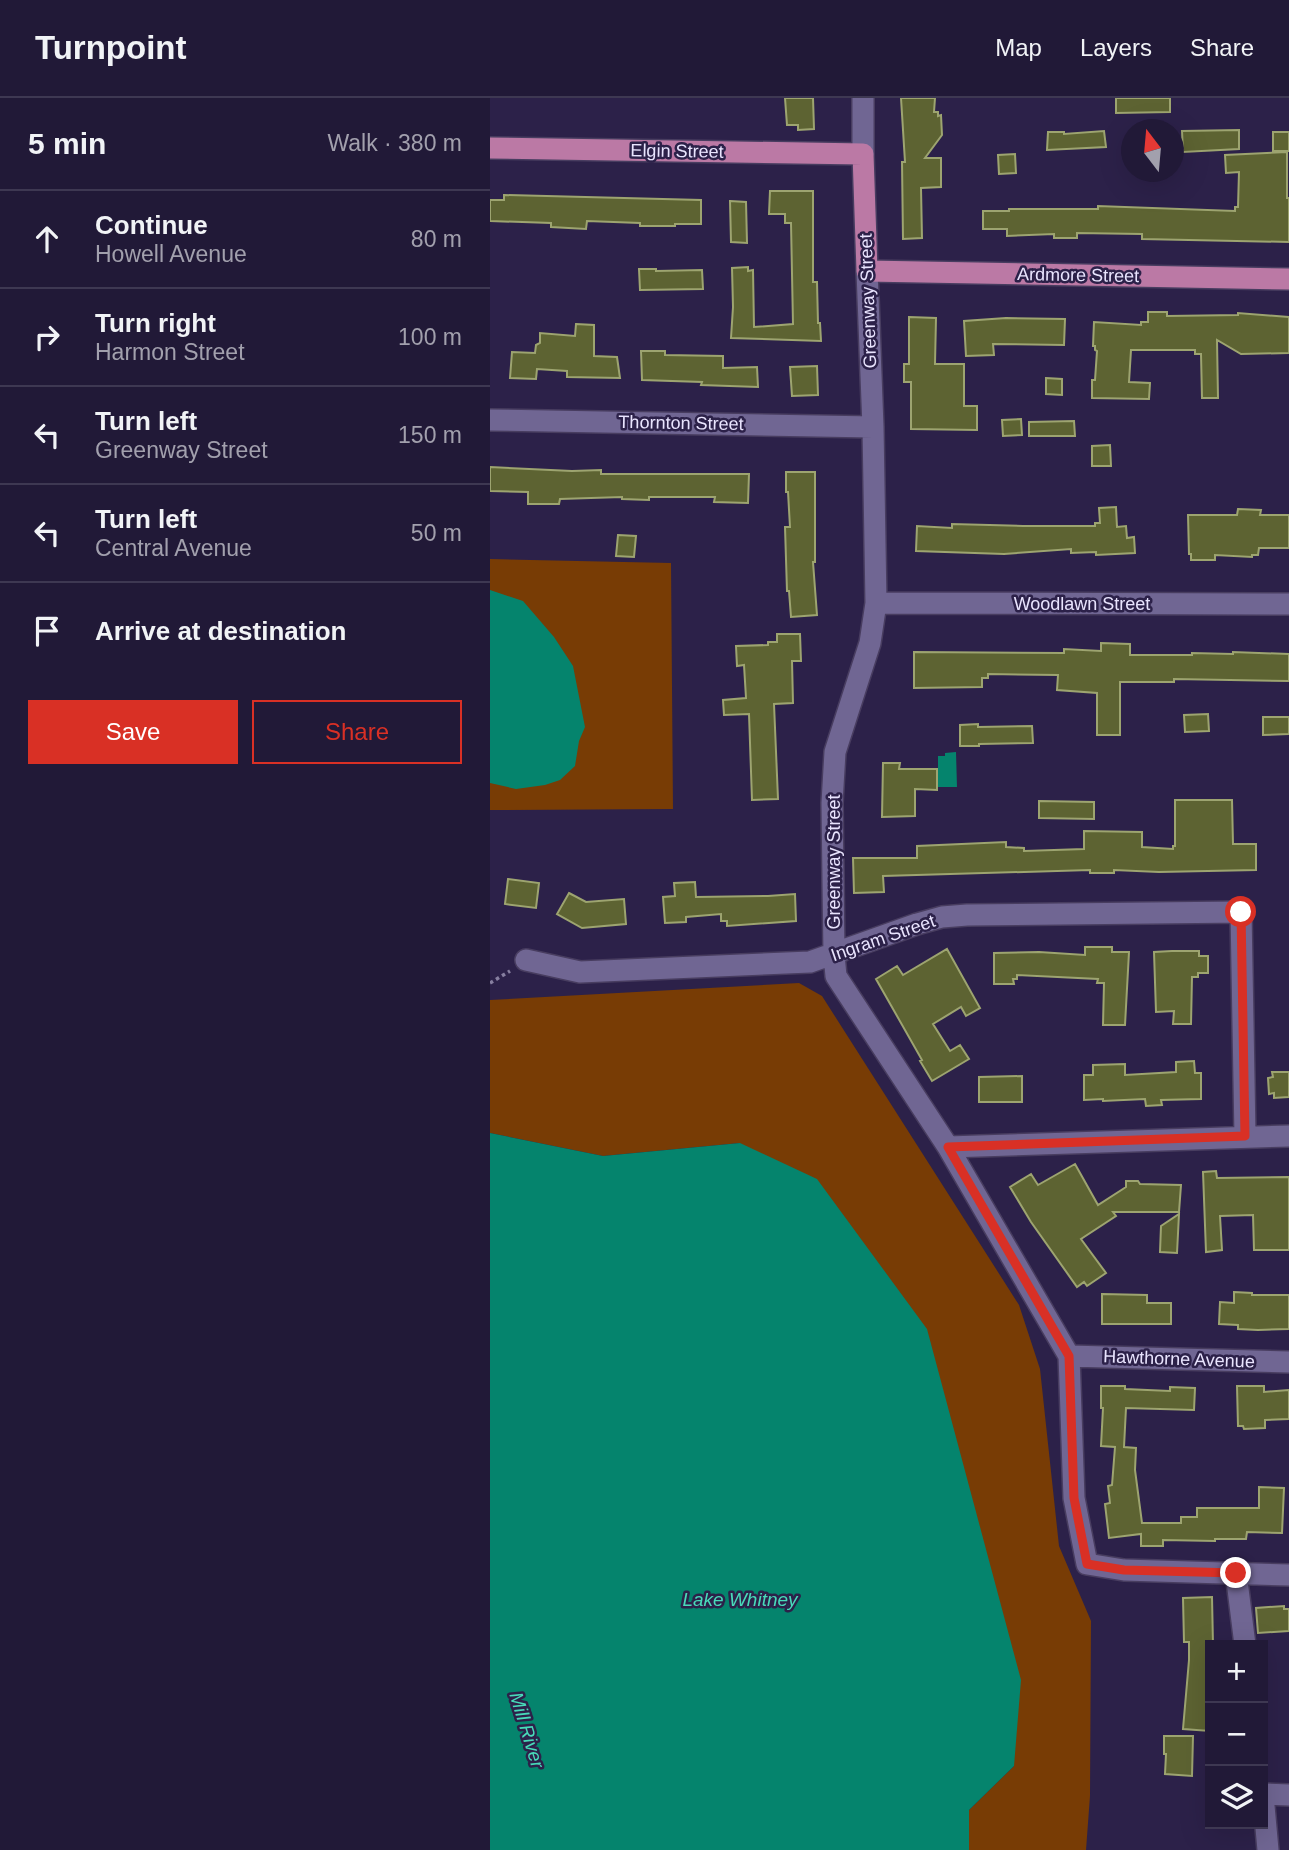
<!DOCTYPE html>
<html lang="en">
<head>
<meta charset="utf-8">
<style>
  :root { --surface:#211937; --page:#29223f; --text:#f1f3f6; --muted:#a2a0ad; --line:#3e3852; --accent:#d93025 }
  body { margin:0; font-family:Arial,sans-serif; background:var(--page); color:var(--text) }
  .controls { position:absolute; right:21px; bottom:21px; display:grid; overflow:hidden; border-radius:0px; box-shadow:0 7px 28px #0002 }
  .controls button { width:63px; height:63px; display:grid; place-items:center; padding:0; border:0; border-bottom:2px solid var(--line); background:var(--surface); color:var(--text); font:35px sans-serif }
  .compass { position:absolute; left:631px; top:21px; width:63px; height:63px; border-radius:50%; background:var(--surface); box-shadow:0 7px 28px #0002; rotate:344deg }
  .stop { position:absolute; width:21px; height:21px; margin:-16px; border:5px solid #d93025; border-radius:50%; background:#fff }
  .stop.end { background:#d93025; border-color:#fff; box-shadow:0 2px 7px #0008 }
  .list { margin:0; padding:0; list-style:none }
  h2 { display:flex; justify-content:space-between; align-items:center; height:91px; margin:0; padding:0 28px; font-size:30px }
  h2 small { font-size:23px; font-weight:400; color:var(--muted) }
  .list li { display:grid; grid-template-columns:46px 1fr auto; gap:21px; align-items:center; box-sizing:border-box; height:98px; padding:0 28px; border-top:2px solid var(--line) }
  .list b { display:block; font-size:26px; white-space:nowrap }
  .list p { margin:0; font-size:23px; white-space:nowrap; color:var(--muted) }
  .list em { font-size:23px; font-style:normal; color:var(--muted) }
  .actions { display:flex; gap:14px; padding:21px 28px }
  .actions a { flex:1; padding:16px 0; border:2px solid var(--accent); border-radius:0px; text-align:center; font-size:24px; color:var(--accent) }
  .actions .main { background:var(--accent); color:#fff }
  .icon { flex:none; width:38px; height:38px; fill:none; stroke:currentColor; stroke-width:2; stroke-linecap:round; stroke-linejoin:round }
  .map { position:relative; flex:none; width:799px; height:1752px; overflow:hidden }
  header { display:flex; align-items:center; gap:42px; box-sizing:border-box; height:98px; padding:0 35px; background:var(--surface); border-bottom:2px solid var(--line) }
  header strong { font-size:33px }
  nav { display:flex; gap:38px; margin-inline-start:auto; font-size:24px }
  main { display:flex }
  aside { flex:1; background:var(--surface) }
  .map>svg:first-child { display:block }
  .forest { fill:#783c05 }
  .water { fill:#05846d }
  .building { fill:#5d6332; stroke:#9da470; stroke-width:2 }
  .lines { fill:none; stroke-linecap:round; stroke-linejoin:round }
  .minor-casing { stroke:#483d60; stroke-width:24 }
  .major-casing { stroke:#483d60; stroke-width:24 }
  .path { stroke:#877fa0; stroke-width:3.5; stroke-dasharray:3.5 3.5; stroke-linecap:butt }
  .minor { stroke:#706693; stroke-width:21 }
  .major { stroke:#bb79a5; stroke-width:21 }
  .route { stroke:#d93025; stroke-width:9 }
  .labels { text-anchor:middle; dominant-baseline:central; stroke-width:5; stroke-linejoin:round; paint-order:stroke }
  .street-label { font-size:18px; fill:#e9e4fe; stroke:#2c2149 }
  .water-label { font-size:19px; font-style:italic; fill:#48dbba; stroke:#2c2149 }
</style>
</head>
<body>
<header>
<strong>Turnpoint</strong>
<nav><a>Map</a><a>Layers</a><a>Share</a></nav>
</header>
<main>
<aside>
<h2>5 min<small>Walk · 380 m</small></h2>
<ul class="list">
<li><svg class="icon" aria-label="ahead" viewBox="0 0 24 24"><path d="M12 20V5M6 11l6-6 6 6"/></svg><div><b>Continue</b><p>Howell Avenue</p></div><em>80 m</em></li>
<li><svg class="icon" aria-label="right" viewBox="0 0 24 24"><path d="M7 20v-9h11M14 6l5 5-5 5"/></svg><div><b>Turn right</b><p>Harmon Street</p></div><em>100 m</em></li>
<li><svg class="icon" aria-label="left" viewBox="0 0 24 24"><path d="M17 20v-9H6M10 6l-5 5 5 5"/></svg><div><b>Turn left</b><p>Greenway Street</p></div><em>150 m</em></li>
<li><svg class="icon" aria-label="left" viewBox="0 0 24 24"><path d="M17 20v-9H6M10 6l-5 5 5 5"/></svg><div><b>Turn left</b><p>Central Avenue</p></div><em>50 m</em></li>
<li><svg class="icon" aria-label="arrive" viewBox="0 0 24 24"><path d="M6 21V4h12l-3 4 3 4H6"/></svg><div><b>Arrive at destination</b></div></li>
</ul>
<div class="actions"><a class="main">Save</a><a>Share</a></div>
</aside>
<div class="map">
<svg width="799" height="1752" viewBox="0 0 799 1752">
  <rect width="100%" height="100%" fill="#2c2149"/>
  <path class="forest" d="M 0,461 L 181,465 L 183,711 L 0,712 Z
    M 309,885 L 332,898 L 529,1207 L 550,1271 L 569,1448 L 601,1523 L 600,1698 L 596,1752 L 479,1752 L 479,1712 L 524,1668 L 250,1045 L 113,1058 L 0,1035 L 0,902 Z"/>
  <path class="water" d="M 0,492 L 33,503 L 64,539 L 83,568 L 95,629 L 89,643 L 85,668 L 70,682 L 55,687 L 26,691 L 0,685 Z
    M 466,654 L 467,689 L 448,689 L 448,658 L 455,658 L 455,655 Z
    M 0,1035 L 113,1058 L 250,1045 L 327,1081 L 437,1231 L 531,1582 L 524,1668 L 479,1712 L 479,1752 L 0,1752 Z"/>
  <path class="building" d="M 295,0 L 323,0 L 324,31 L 308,32 L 308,27 L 297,27 Z
    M 411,0 L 445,0 L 444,14 L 448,14 L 448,18 L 451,17 L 452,37 L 435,60 L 451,60 L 451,89 L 431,90 L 432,140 L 413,141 L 412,64 L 415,64 Z
    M 626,0 L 680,0 L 680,14 L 626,15 Z
    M 749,32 L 749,51 L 693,54 L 692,33 Z
    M 614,33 L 616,49 L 557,52 L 558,34 L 574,34 L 574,36 Z
    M 783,34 L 799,34 L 799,53 L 783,53 Z
    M 797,54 L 797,100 L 799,100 L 799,144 L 652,141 L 652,136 L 587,135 L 587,140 L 564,140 L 564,136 L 517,138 L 517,131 L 493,131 L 493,113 L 519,113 L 519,111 L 608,111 L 608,108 L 745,113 L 745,109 L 748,109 L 749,74 L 736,75 L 735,57 Z
    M 525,56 L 526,75 L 509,76 L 508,57 Z
    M 280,93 L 323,93 L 323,184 L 327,184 L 328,225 L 330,225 L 331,243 L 241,240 L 243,209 L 242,170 L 258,169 L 258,173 L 263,172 L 264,229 L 303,226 L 301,125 L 295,125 L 295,116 L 279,116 Z
    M 14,97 L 211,102 L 211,126 L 185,126 L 185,128 L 150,128 L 150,125 L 97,123 L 96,131 L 61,129 L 61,125 L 0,123 L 0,102 L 14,102 Z
    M 240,103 L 256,104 L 257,145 L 241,144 Z
    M 149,171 L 166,171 L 166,173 L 212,172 L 213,191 L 150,192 Z
    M 658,214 L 677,214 L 677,218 L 748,217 L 748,215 L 799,219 L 799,255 L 751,256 L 727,242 L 728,300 L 712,300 L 711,256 L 705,256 L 705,252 L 641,252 L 639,284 L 660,285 L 659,301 L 602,300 L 602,282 L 605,282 L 607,253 L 605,252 L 605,248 L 603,248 L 604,224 L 651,227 L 651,224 L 658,224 Z
    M 419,219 L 446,220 L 445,266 L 474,266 L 474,308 L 487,308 L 487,332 L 421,331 L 421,284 L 414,284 L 414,266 L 419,266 Z
    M 516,220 L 575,221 L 574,247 L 503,246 L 504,257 L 476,258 L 474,223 Z
    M 86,226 L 104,227 L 104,258 L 127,259 L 130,280 L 77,279 L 77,273 L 47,271 L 46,281 L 20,280 L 22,254 L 45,255 L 46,247 L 50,245 L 50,235 L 85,238 Z
    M 151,253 L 175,253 L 175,257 L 233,258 L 233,270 L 267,269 L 268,289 L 211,287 L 212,284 L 152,282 Z
    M 327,268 L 328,297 L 302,298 L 300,269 Z
    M 556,280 L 572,281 L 572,297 L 556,296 Z
    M 531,321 L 532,337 L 513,338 L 512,322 Z
    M 584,323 L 585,338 L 539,338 L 539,324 Z
    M 620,347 L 621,368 L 602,368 L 602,348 Z
    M 0,369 L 82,373 L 111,372 L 111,376 L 259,376 L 258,405 L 224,404 L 225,399 L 159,399 L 159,402 L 132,401 L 132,399 L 70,401 L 69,406 L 38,406 L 38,394 L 0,393 Z
    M 296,374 L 325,374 L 325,464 L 323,464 L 327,517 L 301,519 L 299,493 L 297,493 L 295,429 L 300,429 L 298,394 L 296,394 Z
    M 626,409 L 627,429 L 636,428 L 637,440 L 644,439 L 645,455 L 606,457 L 606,454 L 581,455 L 581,451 L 514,456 L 426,453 L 427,428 L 462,430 L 462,426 L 533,428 L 605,428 L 605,425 L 610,425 L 609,410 Z
    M 748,411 L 771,412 L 770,417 L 799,417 L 799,450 L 769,450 L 768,457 L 762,457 L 762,459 L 725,457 L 725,462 L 701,462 L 701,456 L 699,456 L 698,417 L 747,417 Z
    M 128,437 L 146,438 L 144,459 L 126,458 Z
    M 287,536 L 310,536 L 311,563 L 302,563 L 303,605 L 284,606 L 288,701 L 262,702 L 259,616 L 234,617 L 233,602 L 256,600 L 254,567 L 247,568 L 246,548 L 278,547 L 278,544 L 287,544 Z
    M 611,545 L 640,546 L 640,557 L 702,557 L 702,555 L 743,556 L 743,554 L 799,556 L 799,583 L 684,581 L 684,584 L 630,584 L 630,637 L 607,637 L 607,595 L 567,592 L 568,577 L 498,576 L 498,580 L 492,580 L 492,589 L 424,590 L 424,554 L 574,555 L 574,551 L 611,553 Z
    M 718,616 L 719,633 L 695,634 L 694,617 Z
    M 773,619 L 799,619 L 799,636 L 773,637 Z
    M 488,626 L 488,629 L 542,628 L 543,645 L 489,646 L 489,648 L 470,648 L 470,627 Z
    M 393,665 L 410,665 L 409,671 L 447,671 L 447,692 L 425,691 L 425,718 L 392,719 Z
    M 685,702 L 742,702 L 743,746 L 766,746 L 766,772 L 669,774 L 624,772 L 624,775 L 600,775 L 600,772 L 393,778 L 394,794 L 364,795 L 363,760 L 427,760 L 427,748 L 516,744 L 516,749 L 534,750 L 534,753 L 594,751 L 594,733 L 652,734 L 652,749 L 683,751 L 683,748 L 685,748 Z
    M 549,703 L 604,704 L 604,721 L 549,720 Z
    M 18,781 L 49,785 L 46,810 L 15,806 Z
    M 205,784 L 206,799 L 278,798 L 305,796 L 306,823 L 237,828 L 237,823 L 231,823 L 231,816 L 196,819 L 196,824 L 175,825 L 173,799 L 185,798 L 184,785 Z
    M 79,795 L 96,804 L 134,801 L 136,826 L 92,830 L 67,816 Z
    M 595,849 L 622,849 L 622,854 L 639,854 L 635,927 L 613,927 L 614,885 L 607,885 L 608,881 L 527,877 L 527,881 L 523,881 L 524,886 L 504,886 L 504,855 L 549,854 L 595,857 Z
    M 457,851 L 490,910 L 476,918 L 471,909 L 443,926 L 460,953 L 470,947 L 479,961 L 442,983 L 430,963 L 432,962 L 386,881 L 407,868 L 413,877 Z
    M 682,853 L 709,853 L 709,858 L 718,858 L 718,875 L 708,875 L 708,879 L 702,879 L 701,926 L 683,926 L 684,913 L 666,914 L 664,854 Z
    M 704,963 L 705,975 L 711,975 L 711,1001 L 671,1002 L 672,1007 L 656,1008 L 655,1001 L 613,1003 L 613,1001 L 594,1002 L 594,977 L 603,977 L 603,967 L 635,966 L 635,977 L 686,974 L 686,964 Z
    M 782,974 L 799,974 L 799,999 L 784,1000 L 784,995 L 779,996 L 778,980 L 783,979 Z
    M 532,978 L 532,1004 L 489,1004 L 489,979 Z
    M 585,1066 L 608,1107 L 636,1089 L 636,1083 L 648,1083 L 650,1086 L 691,1087 L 689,1114 L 623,1114 L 626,1118 L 591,1141 L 616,1175 L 597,1188 L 594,1184 L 587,1189 L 541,1124 L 520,1089 L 541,1076 L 548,1087 Z
    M 726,1073 L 727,1080 L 799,1079 L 799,1152 L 764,1152 L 763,1117 L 730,1118 L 732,1152 L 716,1154 L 713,1074 Z
    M 689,1116 L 687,1155 L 670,1154 L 671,1128 Z
    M 744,1194 L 762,1195 L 762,1197 L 799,1197 L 799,1231 L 768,1232 L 748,1231 L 748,1227 L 729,1226 L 730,1204 L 744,1205 Z
    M 612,1196 L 657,1197 L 657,1205 L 681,1205 L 681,1226 L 612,1226 Z
    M 611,1288 L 635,1288 L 635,1291 L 680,1293 L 680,1289 L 705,1290 L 704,1312 L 636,1310 L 634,1349 L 646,1350 L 645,1372 L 652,1425 L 691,1425 L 691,1419 L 707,1419 L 707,1410 L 769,1410 L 769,1389 L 794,1390 L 792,1435 L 757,1434 L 756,1441 L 725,1441 L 725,1443 L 673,1442 L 673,1448 L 651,1448 L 651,1436 L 619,1440 L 615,1406 L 620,1405 L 618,1388 L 622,1387 L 625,1349 L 611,1348 L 613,1310 L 611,1310 Z
    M 747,1288 L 774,1288 L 774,1294 L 799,1292 L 799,1321 L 775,1322 L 775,1330 L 754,1331 L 753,1328 L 748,1328 Z
    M 722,1499 L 723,1547 L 720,1547 L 720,1633 L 693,1631 L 699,1562 L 699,1544 L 694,1544 L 693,1500 Z
    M 794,1508 L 794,1511 L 799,1511 L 799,1533 L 768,1535 L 766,1510 Z
    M 674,1638 L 703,1638 L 702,1678 L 675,1676 L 676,1656 L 674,1656 Z"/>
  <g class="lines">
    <g class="minor-casing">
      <path id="minor" d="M 373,0 L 373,56
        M 377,173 L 383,329 L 386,505 L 380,545 L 345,654 L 342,705 L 344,857 L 346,878 L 458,1049 L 579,1258 L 584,1400 L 597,1466 L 634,1472 L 799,1477
        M 0,322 L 383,329
        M 386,505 L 799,506
        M 36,862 L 90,874 L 320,864 L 427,826 L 452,819 L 477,817 L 751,814 L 755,1038
        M 458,1049 L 799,1038
        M 579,1258 L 799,1264
        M 746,1475 L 755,1547
        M 773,1696 L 799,1697
        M 773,1697 L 778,1752"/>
    </g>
    <g class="major-casing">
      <path id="major" d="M 0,50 L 373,56 L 377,173 L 799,181"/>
    </g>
    <path class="path" d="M 0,885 L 20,873"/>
    <use href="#minor" class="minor"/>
    <use href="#major" class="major"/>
  </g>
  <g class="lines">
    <path class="route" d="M 746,1475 L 634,1472 L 597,1466 L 584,1400 L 579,1258 L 458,1049 L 755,1038 L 751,814"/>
  </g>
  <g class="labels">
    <g class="street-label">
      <text transform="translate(187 53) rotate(1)">Elgin Street</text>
      <text transform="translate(588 177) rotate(1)">Ardmore Street</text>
      <text transform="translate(378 203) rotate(-92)">Greenway Street</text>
      <text transform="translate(191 325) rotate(1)">Thornton Street</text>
      <text x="592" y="506">Woodlawn Street</text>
      <text transform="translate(344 764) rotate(-90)">Greenway Street</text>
      <text transform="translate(393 840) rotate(-19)">Ingram Street</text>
      <text transform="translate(689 1261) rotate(2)">Hawthorne Avenue</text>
    </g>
    <g class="water-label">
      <text x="250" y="1501">Lake Whitney</text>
      <text transform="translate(37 1632) rotate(73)">Mill River</text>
    </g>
  </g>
</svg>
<div class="controls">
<button>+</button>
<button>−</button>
<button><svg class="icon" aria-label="layers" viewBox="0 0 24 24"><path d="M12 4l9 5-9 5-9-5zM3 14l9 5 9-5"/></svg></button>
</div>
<svg class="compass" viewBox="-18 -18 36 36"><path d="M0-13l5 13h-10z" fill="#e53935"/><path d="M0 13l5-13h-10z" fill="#a2a0ad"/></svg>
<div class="stop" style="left:751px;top:814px"></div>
<div class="stop end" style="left:746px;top:1475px"></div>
</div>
</main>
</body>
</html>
